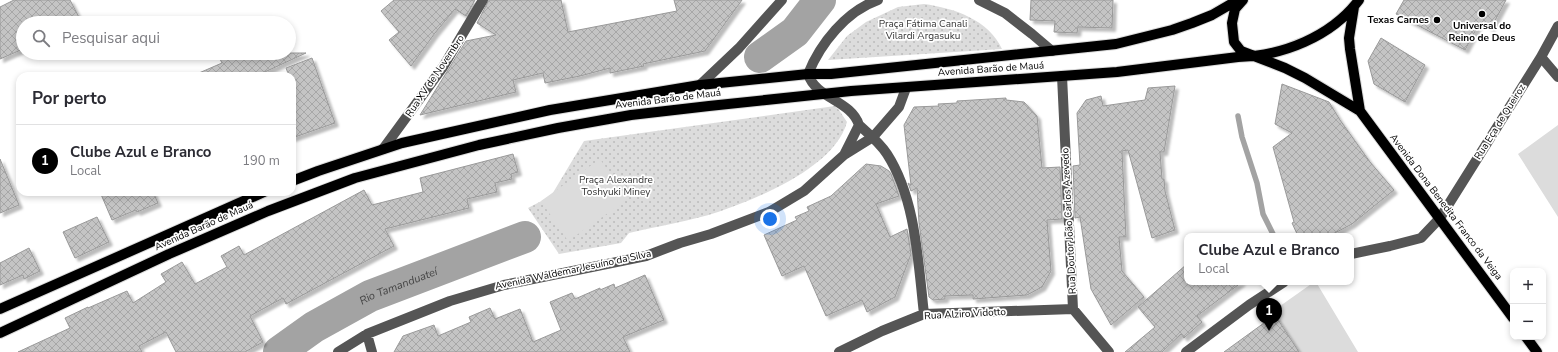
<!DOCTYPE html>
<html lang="pt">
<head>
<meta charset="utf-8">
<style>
  :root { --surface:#fff; --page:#f2f2f3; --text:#2b2b33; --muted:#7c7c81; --line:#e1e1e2; --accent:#000 }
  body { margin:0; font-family:"Nunito Sans",sans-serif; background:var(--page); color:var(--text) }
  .controls { position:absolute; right:12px; bottom:12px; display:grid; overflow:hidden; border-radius:8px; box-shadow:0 2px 6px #0003 }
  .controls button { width:36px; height:36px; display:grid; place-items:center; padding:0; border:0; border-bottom:1px solid var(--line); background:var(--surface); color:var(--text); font:20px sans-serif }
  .you { position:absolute; left:770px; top:219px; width:14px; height:14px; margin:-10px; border:3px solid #fff; border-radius:50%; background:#1a73e8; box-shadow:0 0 0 6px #1a73e833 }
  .badge { display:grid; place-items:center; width:26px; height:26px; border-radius:50%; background:var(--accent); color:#fff; font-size:13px; font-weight:700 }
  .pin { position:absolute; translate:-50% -33px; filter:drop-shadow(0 1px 2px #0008) }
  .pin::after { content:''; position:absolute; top:21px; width:14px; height:12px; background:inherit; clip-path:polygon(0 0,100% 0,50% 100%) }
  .popup { position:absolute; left:1184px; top:233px; width:170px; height:52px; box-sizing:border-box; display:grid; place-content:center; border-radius:8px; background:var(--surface); filter:drop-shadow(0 1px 3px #0005); font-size:13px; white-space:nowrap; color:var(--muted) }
  .popup b { font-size:15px; color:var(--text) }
  .popup::after { content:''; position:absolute; left:50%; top:100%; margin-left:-8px; border:8px solid transparent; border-top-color:var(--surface) }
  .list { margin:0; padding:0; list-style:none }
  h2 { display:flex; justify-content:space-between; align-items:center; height:52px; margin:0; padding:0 16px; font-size:17px }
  h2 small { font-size:13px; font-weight:400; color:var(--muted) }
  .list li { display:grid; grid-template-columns:26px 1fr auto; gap:12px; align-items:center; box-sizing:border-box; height:72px; padding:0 16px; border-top:1px solid var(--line) }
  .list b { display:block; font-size:15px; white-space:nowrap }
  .list p { margin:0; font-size:13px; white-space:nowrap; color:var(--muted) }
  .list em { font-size:13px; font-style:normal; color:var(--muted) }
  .icon { flex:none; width:22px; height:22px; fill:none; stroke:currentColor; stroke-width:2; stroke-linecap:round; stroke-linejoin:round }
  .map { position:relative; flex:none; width:1558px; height:352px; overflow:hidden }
  .search { position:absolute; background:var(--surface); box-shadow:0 2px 6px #0003; left:16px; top:16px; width:280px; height:44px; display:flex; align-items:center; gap:10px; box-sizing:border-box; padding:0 14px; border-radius:22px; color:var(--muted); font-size:15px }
  .panel { position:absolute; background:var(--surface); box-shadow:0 2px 6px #0003; left:16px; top:72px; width:280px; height:124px; border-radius:12px }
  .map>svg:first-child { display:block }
  .green { fill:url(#green-dots) }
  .pitch { fill:#dcdcdc }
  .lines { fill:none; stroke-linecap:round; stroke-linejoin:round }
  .stream { stroke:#a3a3a3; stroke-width:5.5 }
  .river { stroke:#a3a3a3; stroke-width:32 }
  .building { fill:url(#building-cross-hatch); stroke:#999; filter:url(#shadow) }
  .major-casing { stroke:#dbdbdb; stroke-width:12 }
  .minor { stroke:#555; stroke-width:10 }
  .major { stroke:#000; stroke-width:10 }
  .poi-dot { fill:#000; stroke:#fff; stroke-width:1.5 }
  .labels { text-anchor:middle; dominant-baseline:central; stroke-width:3.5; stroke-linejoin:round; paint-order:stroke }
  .poi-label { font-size:10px; font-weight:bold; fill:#000; stroke:#fff; text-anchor:end }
  .park-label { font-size:10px; fill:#333; stroke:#fff }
  .street-label { font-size:10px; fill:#000; stroke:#fff }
  .water-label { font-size:11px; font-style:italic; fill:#444; stroke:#fff }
</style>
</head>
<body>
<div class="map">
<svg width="1558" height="352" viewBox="0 0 1558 352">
  <defs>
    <pattern id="green-dots" width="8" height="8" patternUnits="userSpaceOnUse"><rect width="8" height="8" fill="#dcdcdc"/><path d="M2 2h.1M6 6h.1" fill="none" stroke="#bbb" stroke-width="1.8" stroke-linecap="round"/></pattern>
    <pattern id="building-cross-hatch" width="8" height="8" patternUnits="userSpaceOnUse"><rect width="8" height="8" fill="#c4c4c4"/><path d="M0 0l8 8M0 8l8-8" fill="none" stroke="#a7a7a7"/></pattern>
    <filter id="shadow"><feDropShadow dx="3.5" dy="3.5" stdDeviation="1" flood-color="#0004"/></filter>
  </defs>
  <rect width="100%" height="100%" fill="#fff"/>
  <path class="green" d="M 924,4 C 954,8 989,20 1002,49 L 828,60 L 847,36 L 866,22 L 898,7 Z
    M 835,106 L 839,110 L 847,122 C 835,167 759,198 718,212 C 691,221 658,226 629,233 L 621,243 L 559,254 L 528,208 L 551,196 L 584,141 Z"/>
  <path class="pitch" d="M 1558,125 L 1558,217 L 1518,154 Z
    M 600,159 L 628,199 L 568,241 L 541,201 Z
    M 1314,282 L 1316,282 L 1358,352 L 1299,352 L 1273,311 Z"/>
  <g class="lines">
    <path class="stream" d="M 1238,116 L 1242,137 L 1257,183 L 1263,214 L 1274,236"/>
    <g class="river">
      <path d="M 760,57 L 795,32 L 820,0"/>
      <path id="s1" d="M 279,352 L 314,327 L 370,296 L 525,237"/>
    </g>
  </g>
  <path class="building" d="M 14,0 L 70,0 L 82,23 L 23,23 L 23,49 L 0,59 L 0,7 Z
    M 394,0 L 475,0 L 466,16 L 455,9 L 435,33 L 411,66 L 389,40 L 399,32 L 381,11 Z
    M 489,0 L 561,0 L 568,32 L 677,11 L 674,0 L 742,0 L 705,51 L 643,64 L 644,66 L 610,73 L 610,68 L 580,76 L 545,83 L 543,73 L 513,80 L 516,92 L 420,115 L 466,41 L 496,35 L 477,23 Z
    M 1031,0 L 1113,0 L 1112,28 L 1078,27 L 1077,33 L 1054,32 L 1055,21 L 1030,20 Z
    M 1404,0 L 1506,0 L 1491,28 L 1480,22 L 1465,50 L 1396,14 Z
    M 1381,38 L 1425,65 L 1405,102 L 1374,84 L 1368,61 Z
    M 217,53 L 306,53 L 256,76 L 192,76 L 222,63 Z
    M 312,58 L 335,123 L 292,138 L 292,76 L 289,76 L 286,68 Z
    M 1282,84 L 1329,102 L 1340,120 L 1370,162 L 1394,190 L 1352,224 L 1329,236 L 1298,236 L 1292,223 L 1294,222 L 1273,147 L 1292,133 L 1275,124 Z
    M 1175,86 L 1164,152 L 1160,152 L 1162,179 L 1164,179 L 1165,191 L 1175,230 L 1152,238 L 1128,150 L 1122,151 L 1126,237 L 1119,237 L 1122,271 L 1144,297 L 1111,325 L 1091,289 L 1080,217 L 1075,218 L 1073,166 L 1080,165 L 1077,113 L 1086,100 L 1101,96 L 1103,106 L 1145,100 L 1148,88 Z
    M 1006,98 L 1006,100 L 1024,102 L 1037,116 L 1042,168 L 1060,167 L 1062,219 L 1047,220 L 1051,271 L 1042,287 L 1027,295 L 973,299 L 973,295 L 945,296 L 945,299 L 933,300 L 929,297 L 919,223 L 917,188 L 911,191 L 908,183 L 911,185 L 904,125 L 914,107 L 939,106 L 938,104 L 957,103 L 957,101 Z
    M 513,154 L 518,172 L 511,174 L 512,179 L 495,183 L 497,192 L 467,199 L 469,208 L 385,229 L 394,246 L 286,304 L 283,298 L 250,316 L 263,342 L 245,352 L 176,352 L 166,332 L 139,346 L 142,352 L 18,352 L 70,328 L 65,318 L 88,307 L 88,308 L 127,291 L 133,303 L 166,282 L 161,274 L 182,262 L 195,284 L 227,267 L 221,256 L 239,246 L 244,255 L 364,190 L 372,205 L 423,192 L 420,178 Z
    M 0,159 L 19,205 L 0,213 Z
    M 866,164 L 881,166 L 889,171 L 891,174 L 899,196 L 876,204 L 890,237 L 907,229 L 911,254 L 895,297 L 867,312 L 862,300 L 826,316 L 804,266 L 782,276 L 764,235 L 797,220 L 795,217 L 809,211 L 807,207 L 831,196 Z
    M 100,192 L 153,192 L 158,203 L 137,212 L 136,210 L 112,220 Z
    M 97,217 L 109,242 L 75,258 L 63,232 Z
    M 29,248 L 40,271 L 24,279 L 23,275 L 0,285 L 0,263 Z
    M 1187,264 L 1187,282 L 1242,282 L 1197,316 L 1202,322 L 1184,338 L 1181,334 L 1162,352 L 1125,352 L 1155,327 L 1138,307 Z
    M 645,275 L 664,320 L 623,337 L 630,352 L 394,352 L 403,336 L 434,325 L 438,336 L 471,322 L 469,317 L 490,308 L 495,319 L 520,309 L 533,342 L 561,330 L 550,302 L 572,293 L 575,299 L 600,288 L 600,290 L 614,284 L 615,288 Z
    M 1275,315 L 1299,352 L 1224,352 Z"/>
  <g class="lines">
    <g class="major-casing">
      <path id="major" d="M 1243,0 L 1235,9 L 1232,23 L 1234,42 L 1241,51 L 1285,68 L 1305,78 L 1360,111 L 1513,318
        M 1354,7 L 1349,38 L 1350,49 L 1360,111
        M 292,181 L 318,171 L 402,143 L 550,110 L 700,85 L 808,74 L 831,74 L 1116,44 L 1172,30 L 1192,23 L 1212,15 L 1238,0
        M 0,309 L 264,192
        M 0,333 L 169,254 L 268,211 L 355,178 L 479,145 L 558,128 L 631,115 L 709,106 L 851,91 L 1117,72 L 1238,57 C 1282,56 1331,37 1359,0
        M 1526,337 L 1537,352"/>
    </g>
    <path class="minor" d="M 979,0 L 1005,13 L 1032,34 L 1052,51
      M 1541,57 L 1558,77
      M 1062,76 L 1073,309 L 1109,352
      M 700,85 L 739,48 L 782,0
      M 859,125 C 869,134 880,143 887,154 C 916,199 918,262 924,314
      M 383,149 L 443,67 L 483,0
      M 844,155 L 859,125 C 851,100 816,99 808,74 C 820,44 846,11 878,0
      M 1351,254 L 1390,246 L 1421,238 L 1440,218 L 1541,57 L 1558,26
      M 367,334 L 372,352
      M 338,352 L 367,334 L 450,301 L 504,285 L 646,256 L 680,243 L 711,234 L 769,212 L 804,191 L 844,155 L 873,137 L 899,107 L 906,88
      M 839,352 L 882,331 L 924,314 L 1073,309
      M 1186,352 L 1249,305 L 1284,282"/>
    <use href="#major" class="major"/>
  </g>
  <g class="poi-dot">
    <circle cx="1482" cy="14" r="4"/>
    <circle cx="1437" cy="20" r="4"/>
  </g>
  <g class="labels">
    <g class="poi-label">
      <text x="1429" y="20">Texas Carnes</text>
      <text x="1482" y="26" text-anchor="middle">Universal do<tspan x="1482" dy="12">Reino de Deus</tspan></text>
    </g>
    <g class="park-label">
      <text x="923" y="24">Praça Fátima Canali<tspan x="923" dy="12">Vilardi Argasuku</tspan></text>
      <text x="616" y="180">Praça Alexandre<tspan x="616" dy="12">Toshyuki Miney</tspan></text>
    </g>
    <g class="street-label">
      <text transform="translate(991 69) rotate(-4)">Avenida Barão de Mauá</text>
      <text transform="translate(435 76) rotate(-56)">Rua XV de Novembro</text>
      <text transform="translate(668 99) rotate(-7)">Avenida Barão de Mauá</text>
      <text transform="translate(1500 122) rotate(-58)">Rua Eça de Queiroz</text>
      <text transform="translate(1446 207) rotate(53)">Avenida Dona Benedita Franco da Veiga</text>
      <text transform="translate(1069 221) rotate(-93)">Rua Doutor João Carlos Azevedo</text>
      <text transform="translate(204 226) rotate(-24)">Avenida Barão de Mauá</text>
      <text transform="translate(573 270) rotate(-12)">Avenida Waldemar Jesuíno da Silva</text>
      <text transform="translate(965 314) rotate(-3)">Rua Alziro Vidotto</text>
    </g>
    <g class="water-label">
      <text stroke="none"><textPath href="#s1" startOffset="137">Rio Tamanduateí</textPath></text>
    </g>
  </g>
</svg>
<div class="controls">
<button>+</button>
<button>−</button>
</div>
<div class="you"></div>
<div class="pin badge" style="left:1269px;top:331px">1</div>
<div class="popup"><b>Clube Azul e Branco</b>Local</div>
<div class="search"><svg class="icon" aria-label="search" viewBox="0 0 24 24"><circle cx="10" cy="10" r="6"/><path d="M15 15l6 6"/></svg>Pesquisar aqui</div>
<section class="panel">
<h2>Por perto<small></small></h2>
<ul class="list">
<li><span class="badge">1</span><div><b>Clube Azul e Branco</b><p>Local</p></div><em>190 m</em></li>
</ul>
</section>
</div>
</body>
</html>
